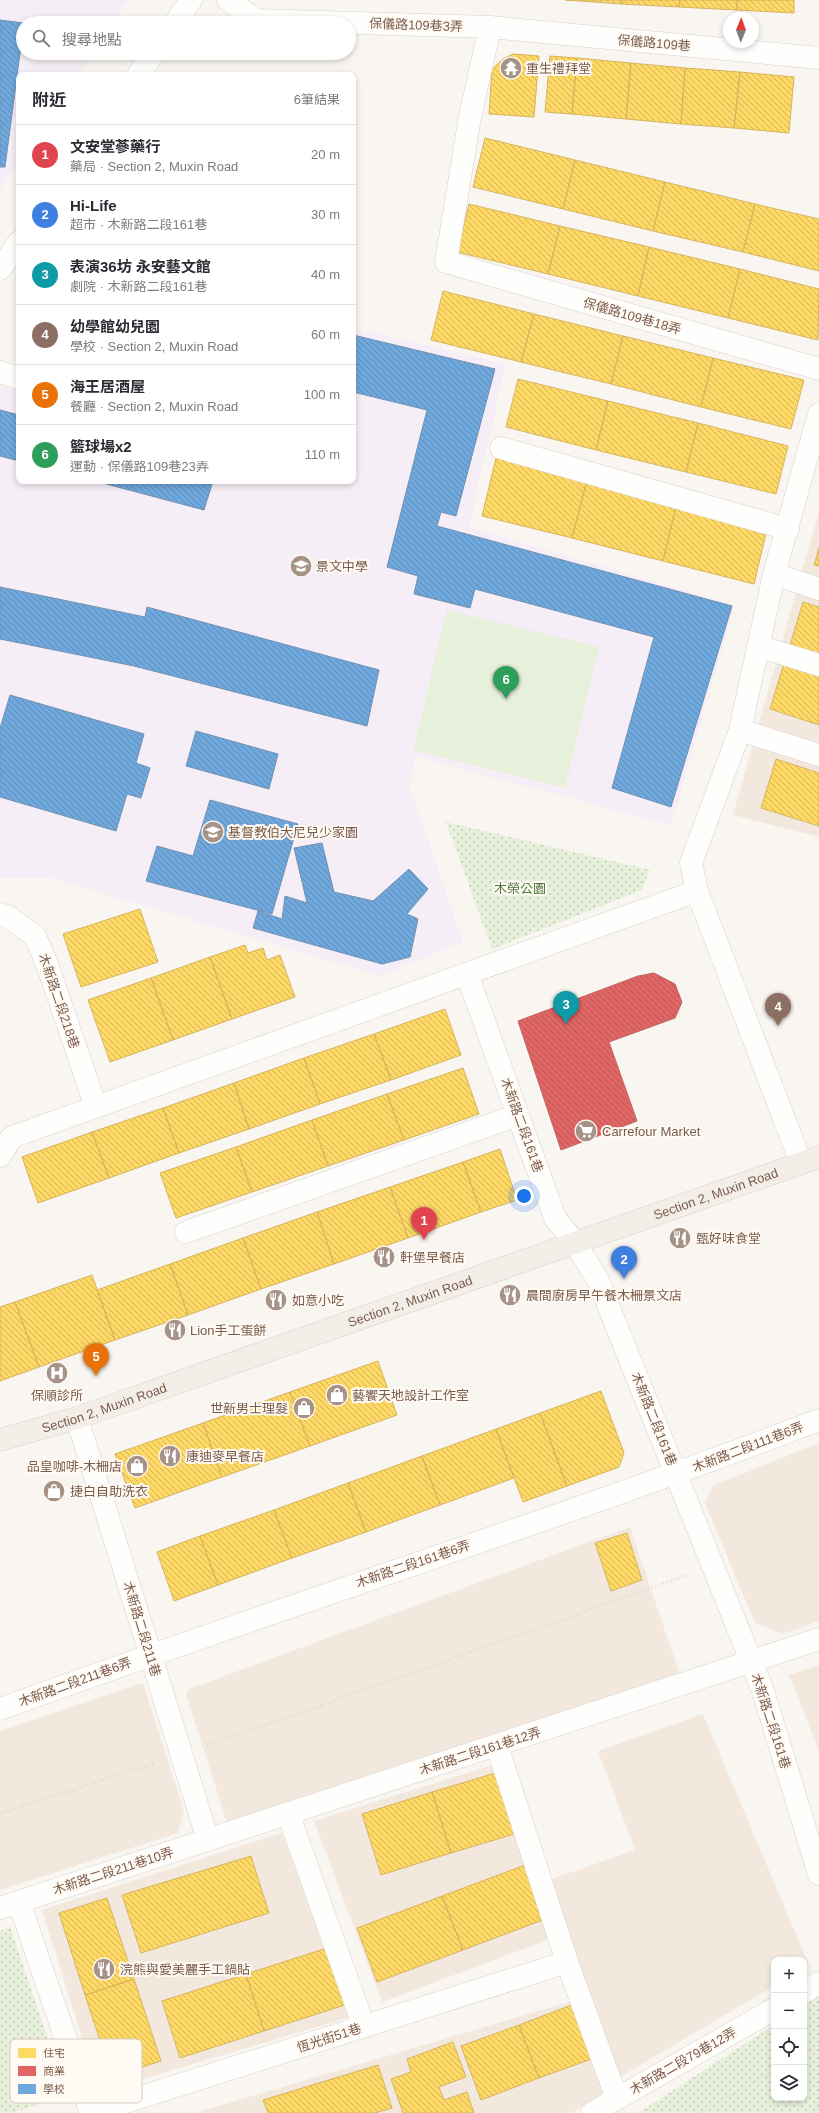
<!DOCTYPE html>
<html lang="zh-TW">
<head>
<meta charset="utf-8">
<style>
  :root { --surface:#fff; --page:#f7f7f7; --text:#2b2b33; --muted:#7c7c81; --line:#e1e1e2; --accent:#625958 }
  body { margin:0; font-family:Arial,"Noto Sans TC",sans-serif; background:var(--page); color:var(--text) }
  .controls { position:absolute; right:12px; bottom:12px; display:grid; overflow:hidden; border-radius:8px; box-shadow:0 2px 6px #0003 }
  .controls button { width:36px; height:36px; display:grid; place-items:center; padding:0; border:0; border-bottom:1px solid var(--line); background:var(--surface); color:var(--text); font:20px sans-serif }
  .compass { position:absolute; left:723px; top:12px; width:36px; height:36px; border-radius:50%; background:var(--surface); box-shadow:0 2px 6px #0003; rotate:1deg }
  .you { position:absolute; left:524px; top:1196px; width:14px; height:14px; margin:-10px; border:3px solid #fff; border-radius:50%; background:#1a73e8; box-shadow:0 0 0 6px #1a73e833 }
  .badge { display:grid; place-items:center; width:26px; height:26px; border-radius:50%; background:var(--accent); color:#fff; font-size:13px; font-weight:700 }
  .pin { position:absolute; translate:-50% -33px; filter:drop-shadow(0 1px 2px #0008) }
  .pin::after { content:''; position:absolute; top:21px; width:14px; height:12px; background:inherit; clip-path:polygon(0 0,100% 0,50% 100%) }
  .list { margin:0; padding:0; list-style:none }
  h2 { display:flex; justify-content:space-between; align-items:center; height:52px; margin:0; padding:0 16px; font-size:17px }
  h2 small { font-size:13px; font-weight:400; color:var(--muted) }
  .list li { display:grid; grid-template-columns:26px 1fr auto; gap:12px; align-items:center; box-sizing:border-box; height:60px; padding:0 16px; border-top:1px solid var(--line) }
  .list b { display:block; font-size:15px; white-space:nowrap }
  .list p { margin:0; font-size:13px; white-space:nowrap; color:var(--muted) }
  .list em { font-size:13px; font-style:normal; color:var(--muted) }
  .icon { flex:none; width:22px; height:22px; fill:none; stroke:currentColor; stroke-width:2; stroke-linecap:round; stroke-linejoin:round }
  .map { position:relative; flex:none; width:819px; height:2113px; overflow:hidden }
  .search { position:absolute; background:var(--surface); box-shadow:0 2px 6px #0003; left:16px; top:16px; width:340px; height:44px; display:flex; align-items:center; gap:10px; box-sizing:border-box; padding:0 14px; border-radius:22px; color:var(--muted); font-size:15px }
  .panel { position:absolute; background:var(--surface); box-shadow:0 2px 6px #0003; left:16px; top:72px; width:340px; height:412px; border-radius:8px }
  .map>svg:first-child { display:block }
  .residential { fill:#f2e8de }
  .education { fill:#f6eef6 }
  .grass { fill:url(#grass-dots) }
  .garden { fill:#e7f0db }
  .homes { fill:url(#homes-back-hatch); stroke:#d7b45e }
  .shops { fill:url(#shops-back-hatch); stroke:#c1635e }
  .schools { fill:url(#schools-back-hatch); stroke:#7291b1 }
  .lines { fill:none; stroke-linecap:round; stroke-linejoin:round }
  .minor-casing { stroke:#d7d1cb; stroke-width:23 }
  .major-casing { stroke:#dad1cc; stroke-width:23 }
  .path { stroke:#dcd5d0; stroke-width:2.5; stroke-dasharray:1 3; stroke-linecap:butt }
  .minor { stroke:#fefefd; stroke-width:22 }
  .major { stroke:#f3eee8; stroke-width:22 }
  .labels { text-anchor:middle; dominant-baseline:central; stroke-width:4; stroke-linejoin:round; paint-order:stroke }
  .street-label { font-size:13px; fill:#7a5c4d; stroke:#fffaf3 }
  .poi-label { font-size:13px; fill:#7a5c4d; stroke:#fffaf3; text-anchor:start }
  .park-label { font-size:13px; fill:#537a41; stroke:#fffaf3 }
  .key { fill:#fffaf3; stroke:#d7cbc1; stroke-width:1 }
  .key-label { font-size:11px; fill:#7a5c4d }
</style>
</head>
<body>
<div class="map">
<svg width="819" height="2113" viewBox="0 0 819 2113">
  <defs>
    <pattern id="grass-dots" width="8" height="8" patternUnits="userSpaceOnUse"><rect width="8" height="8" fill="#e7f0db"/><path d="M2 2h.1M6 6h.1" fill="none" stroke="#c0c6b4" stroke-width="1.8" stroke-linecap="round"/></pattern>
    <pattern id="homes-back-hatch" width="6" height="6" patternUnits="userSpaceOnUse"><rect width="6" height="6" fill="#ffd966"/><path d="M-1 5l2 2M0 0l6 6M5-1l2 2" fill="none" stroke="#d3b356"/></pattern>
    <pattern id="shops-back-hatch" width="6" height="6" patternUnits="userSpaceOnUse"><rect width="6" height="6" fill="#e06666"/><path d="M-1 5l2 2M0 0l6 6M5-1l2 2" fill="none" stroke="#bb5756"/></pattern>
    <pattern id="schools-back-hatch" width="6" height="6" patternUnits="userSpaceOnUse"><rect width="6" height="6" fill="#6fa8dc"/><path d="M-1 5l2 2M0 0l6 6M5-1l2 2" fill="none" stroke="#608cb5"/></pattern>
  </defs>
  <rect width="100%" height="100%" fill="#f9f5f0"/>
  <path class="residential" d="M 819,512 L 819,837 L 733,815 Z
    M 819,1443 L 819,1621 L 782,1634 L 755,1623 L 705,1503 L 713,1486 Z
    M 630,1527 L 683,1684 L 228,1826 L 186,1694 L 189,1689 Z
    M 819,1665 L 819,1751 L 789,1675 Z
    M 143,1683 L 184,1811 L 178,1833 L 0,1890 L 0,1731 Z
    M 703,1714 L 809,1965 L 804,1968 L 804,1960 L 774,1960 L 774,1986 L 618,2078 L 546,1881 L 635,1850 L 598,1751 Z
    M 499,1763 L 555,1937 L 382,2002 L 314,1821 Z
    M 282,1833 L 350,2017 L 99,2092 L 42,1910 Z
    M 572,2001 L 607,2094 L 571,2113 L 195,2113 Z"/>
  <path class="education" d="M 0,0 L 129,0 L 113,23 L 23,23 L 23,53 L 93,53 L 78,75 L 19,75 L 19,162 L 0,190 Z
    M 353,328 L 506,364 L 469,527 L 735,605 L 671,825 L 415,757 L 410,787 L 463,942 L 380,976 L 51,878 L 0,878 L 0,385 L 19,390 L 19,481 L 353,481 Z"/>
  <path class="grass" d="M 446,822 L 650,870 L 642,890 L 492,949 Z
    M 10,1927 L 67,2095 L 12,2113 L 0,2113 L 0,1931 Z
    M 819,1996 L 819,2113 L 638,2113 L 774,2025 L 774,2098 L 804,2098 L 804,2005 Z"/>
  <path class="garden" d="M 447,610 L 599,647 L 565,788 L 413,750 Z"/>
  <path class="homes" d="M 565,0 L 622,0 L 622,4 Z
    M 622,0 L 680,0 L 679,7 L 622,4 Z
    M 680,0 L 737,0 L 737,10 L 679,7 Z
    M 737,0 L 794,0 L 794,13 L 737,10 Z
    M 513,54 L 539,56 L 534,117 L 489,114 L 492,69 L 503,59 Z
    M 550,56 L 577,58 L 572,114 L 545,112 Z
    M 577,58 L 631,63 L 626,119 L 572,114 Z
    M 631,63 L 685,68 L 681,124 L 626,119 Z
    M 685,68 L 740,72 L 734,128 L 681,124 Z
    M 740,72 L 794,77 L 789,133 L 734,128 Z
    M 485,138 L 575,160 L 563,209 L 473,187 Z
    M 575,160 L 665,182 L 653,231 L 563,209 Z
    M 665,182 L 755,204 L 743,252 L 653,231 Z
    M 469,204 L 560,226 L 548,274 L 457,252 Z
    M 755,204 L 819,219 L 819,271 L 743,252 Z
    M 560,226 L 649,247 L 638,296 L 548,274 Z
    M 649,247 L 740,269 L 728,318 L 638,296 Z
    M 740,269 L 819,289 L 818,340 L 728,318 Z
    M 443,291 L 534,314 L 521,362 L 431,340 Z
    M 534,314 L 623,336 L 611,384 L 521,362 Z
    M 623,336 L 713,358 L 701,407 L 611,384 Z
    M 713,358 L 804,380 L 791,429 L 701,407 Z
    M 518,379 L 608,401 L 596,450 L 506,427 Z
    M 608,401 L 698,423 L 686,472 L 596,450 Z
    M 698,423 L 788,446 L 776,494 L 686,472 Z
    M 496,458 L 587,480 L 572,538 L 482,516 Z
    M 587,480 L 677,503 L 663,561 L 572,538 Z
    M 677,503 L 768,525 L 754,584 L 663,561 Z
    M 819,548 L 819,566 L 814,565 Z
    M 803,602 L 819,607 L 819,662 L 788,652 Z
    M 785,660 L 819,671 L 819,725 L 770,709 Z
    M 776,759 L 819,773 L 819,826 L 761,808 Z
    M 140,909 L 158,962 L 81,987 L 63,934 Z
    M 245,945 L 248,953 L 263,948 L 267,960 L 280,955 L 295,997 L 232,1019 L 210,957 Z
    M 210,957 L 232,1019 L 173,1040 L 151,978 Z
    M 151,978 L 173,1040 L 110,1062 L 88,1000 Z
    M 445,1009 L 461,1055 L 391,1080 L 374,1034 Z
    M 374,1034 L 391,1080 L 320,1104 L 304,1058 Z
    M 304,1058 L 320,1104 L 249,1129 L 234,1083 Z
    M 463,1068 L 479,1114 L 404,1140 L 387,1094 Z
    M 234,1083 L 249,1129 L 179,1153 L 163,1108 Z
    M 387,1094 L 404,1140 L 328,1166 L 312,1120 Z
    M 163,1108 L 179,1153 L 109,1178 L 92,1132 Z
    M 312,1120 L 328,1166 L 252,1192 L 236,1147 Z
    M 92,1132 L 109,1178 L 38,1203 L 22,1157 Z
    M 236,1147 L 252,1192 L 176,1218 L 160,1173 Z
    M 500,1149 L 517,1200 L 481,1212 L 463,1162 Z
    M 463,1162 L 481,1212 L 408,1238 L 390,1187 Z
    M 390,1187 L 408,1238 L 334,1264 L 317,1212 Z
    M 317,1212 L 334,1264 L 261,1289 L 243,1238 Z
    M 243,1238 L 261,1289 L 188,1315 L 170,1264 Z
    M 170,1264 L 188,1315 L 115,1340 L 97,1290 Z
    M 92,1275 L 115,1340 L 39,1367 L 15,1302 Z
    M 15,1302 L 39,1367 L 0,1381 L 0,1307 Z
    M 378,1361 L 397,1415 L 310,1446 L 290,1392 Z
    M 601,1391 L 624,1453 L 619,1467 L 567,1486 L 540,1413 Z
    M 290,1392 L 310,1446 L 222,1477 L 203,1423 Z
    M 540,1413 L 567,1486 L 523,1502 L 496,1429 Z
    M 203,1423 L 222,1477 L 135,1508 L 115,1454 Z
    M 496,1429 L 514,1478 L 440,1505 L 422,1456 Z
    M 422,1456 L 440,1505 L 366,1532 L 348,1483 Z
    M 348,1483 L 366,1532 L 292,1558 L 274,1510 Z
    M 274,1510 L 292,1558 L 218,1585 L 200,1536 Z
    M 627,1533 L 642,1580 L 611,1591 L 595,1543 Z
    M 200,1536 L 218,1585 L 174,1601 L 157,1552 Z
    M 502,1771 L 521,1832 L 451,1853 L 432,1792 Z
    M 432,1792 L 451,1853 L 381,1875 L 362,1814 Z
    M 251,1856 L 269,1913 L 141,1953 L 122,1895 Z
    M 528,1864 L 548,1918 L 463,1950 L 442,1896 Z
    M 442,1896 L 463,1950 L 377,1982 L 357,1928 Z
    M 107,1898 L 134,1979 L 85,1995 L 59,1913 Z
    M 330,1947 L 348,2004 L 264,2031 L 246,1974 Z
    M 246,1974 L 264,2031 L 180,2058 L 162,2001 Z
    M 134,1979 L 161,2061 L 112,2077 L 85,1995 Z
    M 577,2003 L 597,2057 L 539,2078 L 519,2025 Z
    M 519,2025 L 539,2078 L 481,2100 L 461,2046 Z
    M 453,2042 L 466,2077 L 439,2087 L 444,2100 L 467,2092 L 474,2113 L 403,2113 L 391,2079 L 411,2072 L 407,2059 Z
    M 378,2065 L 392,2108 L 375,2113 L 268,2113 L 263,2100 Z"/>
  <path class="shops" d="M 654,973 L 675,984 L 682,1002 L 675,1018 L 609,1042 L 637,1121 L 561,1150 L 518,1021 L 638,976 Z"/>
  <path class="schools" d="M 0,20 L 24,23 L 5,167 L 0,167 Z
    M 353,335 L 495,369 L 456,516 L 441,512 L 437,526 L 732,606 L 671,807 L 612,788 L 654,637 L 475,589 L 470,608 L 414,594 L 418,576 L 387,567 L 427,410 L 353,392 Z
    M 0,410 L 19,415 L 19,461 L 0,456 Z
    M 95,481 L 213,481 L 204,510 Z
    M 0,587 L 145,617 L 147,607 L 379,670 L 367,726 L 134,666 L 0,639 Z
    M 10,695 L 144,734 L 136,763 L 150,768 L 141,798 L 127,794 L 116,831 L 0,797 L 0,728 Z
    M 196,731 L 278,754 L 269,789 L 186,766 Z
    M 210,800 L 298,824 L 272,914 L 146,881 L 157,846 L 193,856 Z
    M 322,843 L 334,892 L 373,901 L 409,869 L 428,889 L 407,914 L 418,919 L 410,957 L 382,964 L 253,928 L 258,911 L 282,919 L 285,896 L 307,903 L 294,848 Z"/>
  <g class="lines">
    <g class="minor-casing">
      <path id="minor" d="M 228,0 L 256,20 L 490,27 L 819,58
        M 175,23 L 191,0
        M 490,27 L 470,117 L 446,262 L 819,369
        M 138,75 L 154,53
        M 0,269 L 19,242
        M 0,372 L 19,378
        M 501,448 L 788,529
        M 774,574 L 819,589
        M 758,646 L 819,665
        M 740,730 L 819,755
        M 0,914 L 7,916 L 35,936 L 47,964 L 96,1107
        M 467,974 L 555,1218 L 575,1243 L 598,1280 L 763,1691 L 819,1874
        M 0,1156 L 12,1137 L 697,891
        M 801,1163 L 697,891 L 691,863 L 740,730 L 774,574 L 819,414
        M 186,1232 L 518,1115
        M 77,1418 L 208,1840
        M 0,1709 C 272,1610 548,1523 819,1420
        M 497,1746 L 567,1962 L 617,2099
        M 288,1813 L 364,2027
        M 19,1902 L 91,2113
        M 0,1908 L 819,1639
        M 804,1992 L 819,1983
        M 91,2113 L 567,1962
        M 592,2113 L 774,2009"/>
    </g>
    <g class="major-casing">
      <g id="major">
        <path id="s1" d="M 0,1440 L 77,1418 L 819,1157"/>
      </g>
    </g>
    <path class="path" d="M 207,1746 L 687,1575
      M 0,1814 L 155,1763
      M 804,2053 L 819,2045
      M 700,2113 L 774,2070
      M 809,2113 L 819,2107"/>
    <use href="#minor" class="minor"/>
    <use href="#major" class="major"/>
  </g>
  <defs>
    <g id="temple-disc" transform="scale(1.15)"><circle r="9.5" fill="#a69286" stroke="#fffaf3"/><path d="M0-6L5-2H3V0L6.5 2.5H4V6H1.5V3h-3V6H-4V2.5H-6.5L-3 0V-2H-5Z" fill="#fff"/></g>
    <g id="school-disc" transform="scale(1.15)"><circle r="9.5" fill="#a69286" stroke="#fffaf3"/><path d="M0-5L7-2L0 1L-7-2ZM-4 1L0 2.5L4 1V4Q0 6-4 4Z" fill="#fff"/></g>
    <g id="supermarket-disc" transform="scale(1.15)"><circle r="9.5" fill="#a69286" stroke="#fffaf3"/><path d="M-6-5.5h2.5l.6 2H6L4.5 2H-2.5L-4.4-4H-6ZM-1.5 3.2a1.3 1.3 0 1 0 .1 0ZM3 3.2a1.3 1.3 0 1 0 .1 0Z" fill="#fff"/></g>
    <g id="restaurant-disc" transform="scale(1.15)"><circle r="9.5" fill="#a69286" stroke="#fffaf3"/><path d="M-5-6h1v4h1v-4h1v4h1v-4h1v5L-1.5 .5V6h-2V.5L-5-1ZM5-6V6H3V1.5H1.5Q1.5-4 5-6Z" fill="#fff"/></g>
    <g id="hospital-disc" transform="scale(1.15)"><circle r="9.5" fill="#a69286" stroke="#fffaf3"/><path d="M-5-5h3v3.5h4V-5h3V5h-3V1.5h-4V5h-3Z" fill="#fff"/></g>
    <g id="shop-disc" transform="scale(1.15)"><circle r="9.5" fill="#a69286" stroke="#fffaf3"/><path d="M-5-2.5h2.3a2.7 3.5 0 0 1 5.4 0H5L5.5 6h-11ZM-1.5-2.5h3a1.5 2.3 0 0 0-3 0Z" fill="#fff"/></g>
  </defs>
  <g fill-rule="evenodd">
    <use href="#temple-disc" x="511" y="68"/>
    <use href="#school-disc" x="301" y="566"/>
    <use href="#school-disc" x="213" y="832"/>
    <use href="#supermarket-disc" x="586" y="1131"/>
    <use href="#restaurant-disc" x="680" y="1238"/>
    <use href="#restaurant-disc" x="384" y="1257"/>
    <use href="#restaurant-disc" x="510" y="1295"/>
    <use href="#restaurant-disc" x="276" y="1300"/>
    <use href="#restaurant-disc" x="175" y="1330"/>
    <use href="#hospital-disc" x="57" y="1373"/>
    <use href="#shop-disc" x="337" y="1395"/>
    <use href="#shop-disc" x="304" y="1408"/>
    <use href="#restaurant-disc" x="170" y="1456"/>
    <use href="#shop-disc" x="137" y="1466"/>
    <use href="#shop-disc" x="54" y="1491"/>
    <use href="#restaurant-disc" x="104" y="1969"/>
  </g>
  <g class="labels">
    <g class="street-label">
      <text transform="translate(416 25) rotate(2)">保儀路109巷3弄</text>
      <text transform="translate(654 43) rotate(5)">保儀路109巷</text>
      <text transform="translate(632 316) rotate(16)">保儀路109巷18弄</text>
      <text transform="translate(59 1001) rotate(71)">木新路二段218巷</text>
      <text transform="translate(522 1125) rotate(70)">木新路二段161巷</text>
      <text stroke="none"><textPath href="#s1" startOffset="757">Section 2, Muxin Road</textPath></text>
      <text stroke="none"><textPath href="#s1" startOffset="433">Section 2, Muxin Road</textPath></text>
      <text stroke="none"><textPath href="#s1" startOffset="109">Section 2, Muxin Road</textPath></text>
      <text transform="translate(654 1419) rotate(68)">木新路二段161巷</text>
      <text transform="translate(748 1447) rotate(-21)">木新路二段111巷6弄</text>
      <text transform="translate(413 1564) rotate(-19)">木新路二段161巷6弄</text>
      <text transform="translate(142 1629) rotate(73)">木新路二段211巷</text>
      <text transform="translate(75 1682) rotate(-20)">木新路二段211巷6弄</text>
      <text transform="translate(771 1721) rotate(72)">木新路二段161巷</text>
      <text transform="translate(480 1751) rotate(-18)">木新路二段161巷12弄</text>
      <text transform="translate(113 1871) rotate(-18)">木新路二段211巷10弄</text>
      <text transform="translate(329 2038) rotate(-18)">恆光街51巷</text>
      <text transform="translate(683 2061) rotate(-30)">木新路二段79巷12弄</text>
    </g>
    <g class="poi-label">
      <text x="526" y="68">重生禮拜堂</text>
      <text x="316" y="566">景文中學</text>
      <text x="228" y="832">基督教伯大尼兒少家園</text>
      <text x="602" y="1131">Carrefour Market</text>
      <text x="696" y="1238">甄好味食堂</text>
      <text x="400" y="1257">軒堡早餐店</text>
      <text x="526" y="1295">晨間廚房早午餐木柵景文店</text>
      <text x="292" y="1300">如意小吃</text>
      <text x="190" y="1330">Lion手工蛋餅</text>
      <text x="57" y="1395" text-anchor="middle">保順診所</text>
      <text x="352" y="1395">藝饗天地設計工作室</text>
      <text x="288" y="1408" text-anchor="end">世新男士理髮</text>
      <text x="186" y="1456">康迪麥早餐店</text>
      <text x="122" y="1466" text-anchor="end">品皇咖啡-木柵店</text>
      <text x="70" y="1491">捷白自助洗衣</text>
      <text x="120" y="1969">浣熊與愛美麗手工鍋貼</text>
    </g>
    <g class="park-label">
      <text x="520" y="888">木榮公園</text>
    </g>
  </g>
  <rect x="10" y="2039" width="132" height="64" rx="6" class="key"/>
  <rect x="18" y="2048" width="18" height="10" fill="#ffd966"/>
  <rect x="18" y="2066" width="18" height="10" fill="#e06666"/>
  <rect x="18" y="2084" width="18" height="10" fill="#6fa8dc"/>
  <g class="key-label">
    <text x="43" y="2057">住宅</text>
    <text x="43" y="2075">商業</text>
    <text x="43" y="2093">學校</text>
  </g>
</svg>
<div class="controls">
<button>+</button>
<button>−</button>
<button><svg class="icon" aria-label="locate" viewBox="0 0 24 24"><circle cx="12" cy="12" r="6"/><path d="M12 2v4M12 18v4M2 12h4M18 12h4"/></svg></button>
<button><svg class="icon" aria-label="layers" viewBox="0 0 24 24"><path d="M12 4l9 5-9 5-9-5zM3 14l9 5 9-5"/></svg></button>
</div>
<svg class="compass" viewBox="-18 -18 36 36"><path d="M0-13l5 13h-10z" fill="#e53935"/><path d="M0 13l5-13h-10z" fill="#7c7c81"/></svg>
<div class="you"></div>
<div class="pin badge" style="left:424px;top:1240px;background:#e0444e">1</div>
<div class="pin badge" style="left:624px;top:1279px;background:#3f7fe0">2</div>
<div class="pin badge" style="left:566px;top:1024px;background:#0f9aa8">3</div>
<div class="pin badge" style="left:778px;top:1026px;background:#8d6e63">4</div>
<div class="pin badge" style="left:96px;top:1376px;background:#e8710a">5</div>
<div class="pin badge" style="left:506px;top:699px;background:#2e9e5b">6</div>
<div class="search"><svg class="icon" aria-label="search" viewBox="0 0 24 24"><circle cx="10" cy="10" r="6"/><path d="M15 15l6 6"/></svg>搜尋地點</div>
<section class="panel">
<h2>附近<small>6筆結果</small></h2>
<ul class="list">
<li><span class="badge" style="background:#e0444e">1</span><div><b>文安堂蔘藥行</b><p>藥局 · Section 2, Muxin Road</p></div><em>20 m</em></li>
<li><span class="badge" style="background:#3f7fe0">2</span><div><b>Hi-Life</b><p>超市 · 木新路二段161巷</p></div><em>30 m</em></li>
<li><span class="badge" style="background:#0f9aa8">3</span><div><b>表演36坊 永安藝文館</b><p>劇院 · 木新路二段161巷</p></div><em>40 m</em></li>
<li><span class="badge" style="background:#8d6e63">4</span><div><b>幼學館幼兒園</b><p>學校 · Section 2, Muxin Road</p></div><em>60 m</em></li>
<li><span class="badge" style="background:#e8710a">5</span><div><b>海王居酒屋</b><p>餐廳 · Section 2, Muxin Road</p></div><em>100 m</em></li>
<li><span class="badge" style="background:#2e9e5b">6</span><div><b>籃球場x2</b><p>運動 · 保儀路109巷23弄</p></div><em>110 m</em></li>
</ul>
</section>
</div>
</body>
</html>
